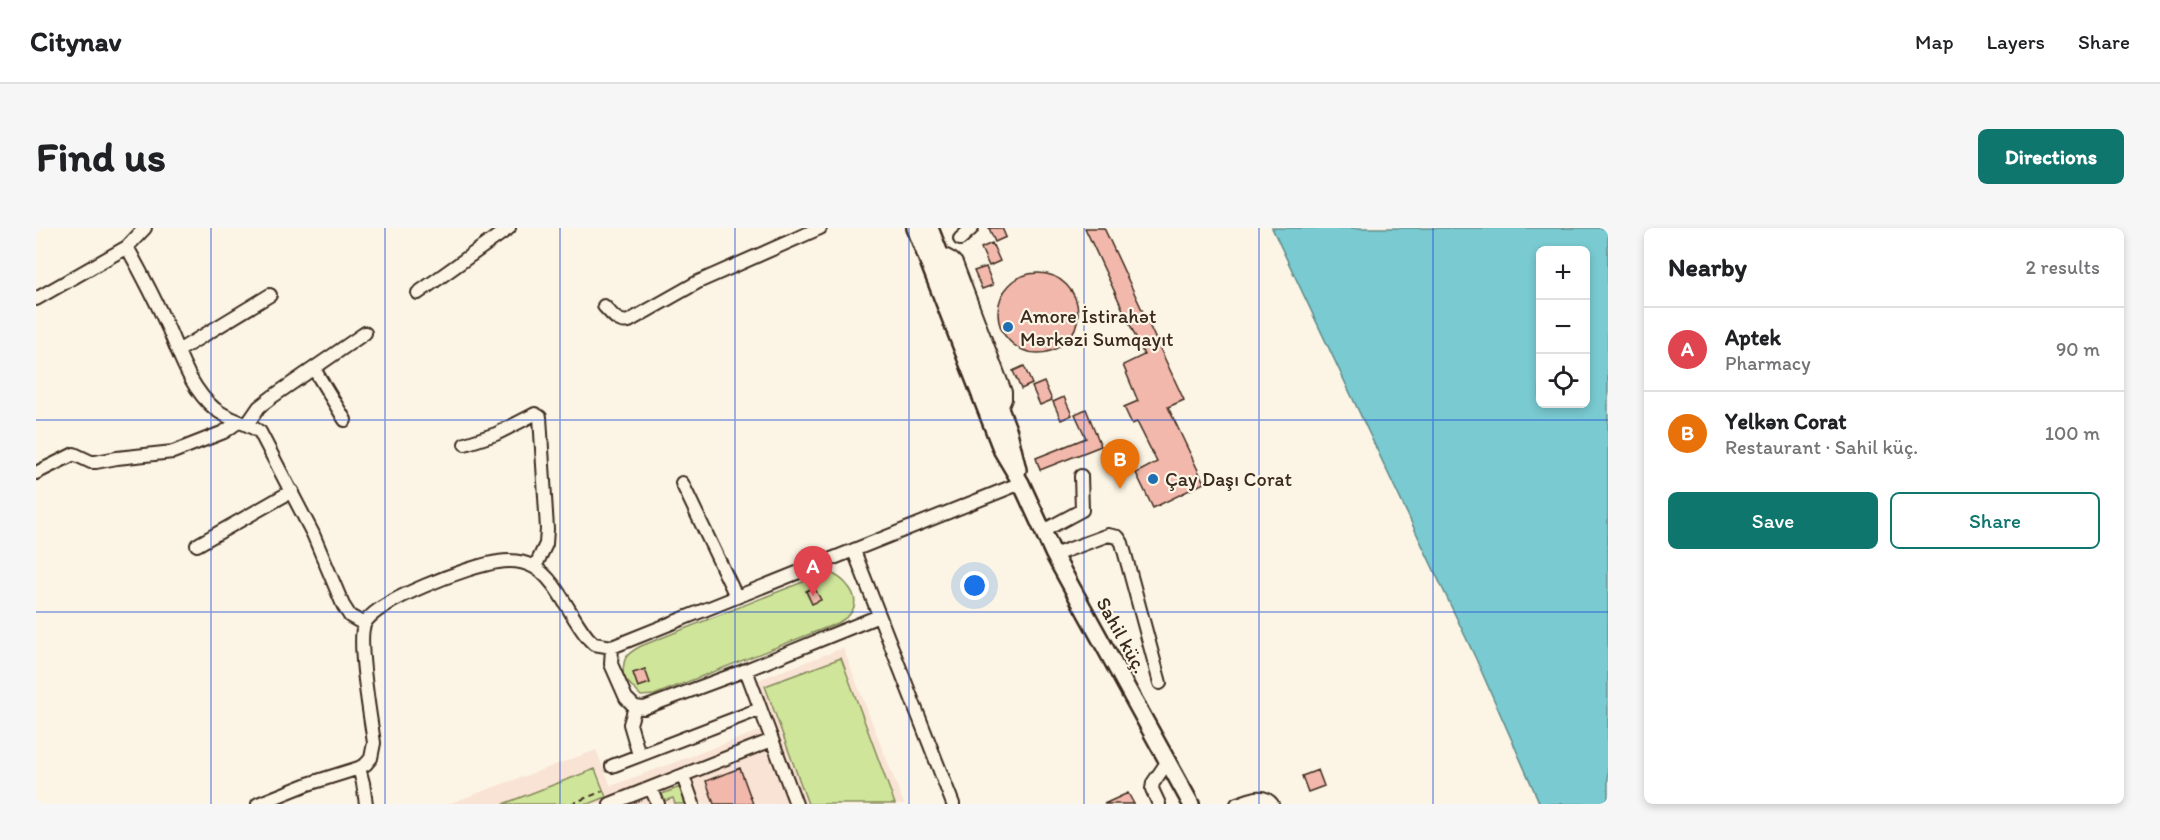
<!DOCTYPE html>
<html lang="en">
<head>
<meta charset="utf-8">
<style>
  :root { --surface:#fff; --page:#f6f6f6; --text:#202124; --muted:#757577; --line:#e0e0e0; --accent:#0f766e }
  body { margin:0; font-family:Itim,sans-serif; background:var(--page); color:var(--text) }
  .controls { position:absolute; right:18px; top:18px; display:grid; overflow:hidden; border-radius:9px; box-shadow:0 3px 9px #0003 }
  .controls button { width:54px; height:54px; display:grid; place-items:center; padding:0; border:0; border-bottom:2px solid var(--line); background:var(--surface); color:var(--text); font:30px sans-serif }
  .you { position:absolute; left:939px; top:358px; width:21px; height:21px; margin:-15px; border:4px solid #fff; border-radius:50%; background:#1a73e8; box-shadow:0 0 0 9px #1a73e833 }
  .badge { display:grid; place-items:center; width:39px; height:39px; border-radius:50%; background:var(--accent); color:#fff; font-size:20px; font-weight:700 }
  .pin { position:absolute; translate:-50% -50px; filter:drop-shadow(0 2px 3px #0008) }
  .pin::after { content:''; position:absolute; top:32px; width:21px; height:18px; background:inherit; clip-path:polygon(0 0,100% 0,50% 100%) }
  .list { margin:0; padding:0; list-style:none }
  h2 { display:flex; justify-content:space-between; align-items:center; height:78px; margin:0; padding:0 24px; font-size:26px }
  h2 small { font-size:20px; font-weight:400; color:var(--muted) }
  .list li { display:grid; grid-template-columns:39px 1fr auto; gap:18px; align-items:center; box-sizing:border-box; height:84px; padding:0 24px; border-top:2px solid var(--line) }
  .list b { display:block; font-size:22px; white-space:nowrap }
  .list p { margin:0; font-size:20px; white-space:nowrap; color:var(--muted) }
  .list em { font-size:20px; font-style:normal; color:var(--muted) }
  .actions { display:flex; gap:12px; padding:18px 24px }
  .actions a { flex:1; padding:14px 0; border:2px solid var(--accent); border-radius:9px; text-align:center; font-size:21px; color:var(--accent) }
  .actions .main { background:var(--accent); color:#fff }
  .icon { flex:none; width:33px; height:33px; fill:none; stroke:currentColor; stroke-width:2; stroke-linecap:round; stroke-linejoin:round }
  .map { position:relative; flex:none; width:1572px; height:576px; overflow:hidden; border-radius:9px }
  header { display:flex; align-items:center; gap:36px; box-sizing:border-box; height:84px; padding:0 30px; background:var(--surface); border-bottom:2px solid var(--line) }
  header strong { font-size:28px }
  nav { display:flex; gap:33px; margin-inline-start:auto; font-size:21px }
  .intro { display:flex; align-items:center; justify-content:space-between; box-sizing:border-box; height:144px; padding:0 36px }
  h1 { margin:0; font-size:42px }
  .button { padding:15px 27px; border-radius:9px; background:var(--accent); color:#fff; font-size:21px; font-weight:700 }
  main { display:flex; gap:36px; padding:0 36px }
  aside { flex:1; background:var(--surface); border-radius:9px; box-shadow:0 3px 9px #0003 }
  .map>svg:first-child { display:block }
  .built { fill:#f9e3d4 }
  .green { fill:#cfe59a; stroke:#85885c; stroke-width:1.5 }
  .water { fill:#79cad1; stroke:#608a89; stroke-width:1.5; fill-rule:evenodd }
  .building { fill:#f2b8ab; stroke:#3b2a1e; stroke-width:1.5 }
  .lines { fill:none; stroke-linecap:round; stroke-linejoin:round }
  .minor-casing { stroke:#3b2a1e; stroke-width:16 }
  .major-casing { stroke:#3b2a1e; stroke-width:20 }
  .path { stroke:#3b2a1e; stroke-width:2; stroke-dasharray:6 4.5; stroke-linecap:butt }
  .minor { stroke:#fcf5e5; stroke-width:12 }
  .major { stroke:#fcf5e5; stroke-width:15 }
  .grid { fill:none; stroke:#1d4ed8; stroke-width:1.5; stroke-opacity:0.55 }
  .poi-dot { fill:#1f6fb2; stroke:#fcf5e5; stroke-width:2 }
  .labels { text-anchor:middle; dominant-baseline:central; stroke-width:4.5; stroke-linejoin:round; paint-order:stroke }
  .poi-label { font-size:20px; fill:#3b2a1e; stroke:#fcf5e5; text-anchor:start }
  .street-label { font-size:20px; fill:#3b2a1e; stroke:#fcf5e5 }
</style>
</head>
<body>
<header>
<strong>Citynav</strong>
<nav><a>Map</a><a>Layers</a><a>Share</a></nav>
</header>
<div class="intro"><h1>Find us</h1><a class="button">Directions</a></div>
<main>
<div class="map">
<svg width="1572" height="576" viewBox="0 0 1572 576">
  <rect width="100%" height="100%" fill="#fcf5e5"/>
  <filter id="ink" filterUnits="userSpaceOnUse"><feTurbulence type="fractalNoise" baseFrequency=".0167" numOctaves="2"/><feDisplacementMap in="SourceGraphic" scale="12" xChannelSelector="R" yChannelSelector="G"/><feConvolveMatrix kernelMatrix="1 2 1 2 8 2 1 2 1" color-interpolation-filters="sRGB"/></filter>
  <g filter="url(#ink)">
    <path class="built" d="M 807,420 L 868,576 L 412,576 L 560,522 L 575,558 L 739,497 L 722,452 Z"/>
    <path class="green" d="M 792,344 C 807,349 828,369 814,386 C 812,389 806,392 802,395 L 618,467 L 605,468 L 587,449 C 587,431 588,427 605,418 Z
      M 805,430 L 859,576 L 772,576 L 729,458 Z
      M 559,541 L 570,569 L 553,576 L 467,576 Z
      M 644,559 L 651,576 L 639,576 L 637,570 L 628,573 L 626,566 Z"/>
    <path class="water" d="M 1236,0 L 1572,0 L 1572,576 L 1504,576 L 1440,431 ZM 1550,22 L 1550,176 L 1504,176 L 1504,22 Z"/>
    <path class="building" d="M 953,0 L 966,0 L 970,9 L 959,14 Z
      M 1049,0 L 1068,0 L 1148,172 L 1132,179 L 1168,255 L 1117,280 L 1100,245 L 1121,234 L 1101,194 L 1096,196 L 1088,179 L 1102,173 L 1087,137 L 1108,127 Z
      M 956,15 L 964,33 L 953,38 L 945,20 Z
      M 950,39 L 957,57 L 946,61 L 938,43 Z
      M962 85a40 40 0 1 1 80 0a40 40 0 1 1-80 0Z
      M 988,138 L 996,156 L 985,161 L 977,143 Z
      M 1008,154 L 1016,172 L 1004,177 L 996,159 Z
      M 1028,169 L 1036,187 L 1025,192 L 1017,174 Z
      M 1050,181 L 1065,218 L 1004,242 L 1000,230 L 1050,210 L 1039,186 Z
      M 778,359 L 785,372 L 776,376 L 770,363 Z
      M 609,441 L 614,455 L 602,459 L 597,445 Z
      M 704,540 L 717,576 L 678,576 L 670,553 Z
      M 1282,542 L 1288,558 L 1272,564 L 1266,548 Z
      M 1092,565 L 1098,576 L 1068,576 Z"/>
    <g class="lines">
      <g class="minor-casing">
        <path id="minor" d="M 924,11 L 936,0
          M 91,19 C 106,46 120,73 133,102 C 145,130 155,161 179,181 C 193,192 210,194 224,204 L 277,306 L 307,377 L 314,388 L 328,396
          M 903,24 L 916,31 L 920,35 L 969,164 L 969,171 L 964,183
          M 382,65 L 473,0
          M 0,71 L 91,19 L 109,0
          M 568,78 C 575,85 582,96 593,93 L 662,54 L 784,0
          M 142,123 L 234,67
          M 278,141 L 309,192
          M 212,195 L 223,179 L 236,169 L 329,105
          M 429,216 L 460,206 L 495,188 L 499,186 L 504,189 L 511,301 L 510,316 L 499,339
          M 0,245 L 38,226 L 55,234 L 60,234 L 81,230 L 137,224 L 188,204 L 202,194
          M 646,255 L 700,368
          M 1007,303 L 1046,282 L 1045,248
          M 161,317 L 256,263
          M 818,323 L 917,576
          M 1018,327 L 1072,307 L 1082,309 L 1086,315 L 1124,455
          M 576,419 L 575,436 L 590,470 L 599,479 L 608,480 L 710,442 L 843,388
          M 710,442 L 760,576
          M 599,479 L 594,496 L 603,527
          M 576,538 L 724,481
          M 323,540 L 327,555 L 330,576
          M 647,548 L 657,576
          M 615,560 L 622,576
          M 222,576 L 272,556 L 323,540 L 330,536 L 335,530 L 338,515 C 335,492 321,415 328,397 C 337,373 437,337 462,334 C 474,332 487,333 498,339 C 521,351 535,391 553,411 L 558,416 L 576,419 L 985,255
          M 574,576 L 736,512
          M 1123,576 L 1116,561 L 1117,555 L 1132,533
          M 1201,576 C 1214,572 1226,564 1236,576"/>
      </g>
      <g class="major-casing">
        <path id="major" d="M 879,0 L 966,223 L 985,255 L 1018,327 L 1155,576
          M 894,0 L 973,204 L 982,242"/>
      </g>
      <path class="path" d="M 535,576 L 567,563"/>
      <use href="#minor" class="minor"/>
      <use href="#major" class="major"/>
    </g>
  </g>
  <path class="grid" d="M 175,0 L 175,576M 349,0 L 349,576M 524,0 L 524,576M 699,0 L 699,576M 873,0 L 873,576M 1048,0 L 1048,576M 1223,0 L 1223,576M 1397,0 L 1397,576M 0,192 L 1572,192M 0,384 L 1572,384"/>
  <g class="poi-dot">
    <circle cx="972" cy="99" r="6"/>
    <circle cx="1117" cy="251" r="6"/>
  </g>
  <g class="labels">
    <g class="poi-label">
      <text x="984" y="88">Amore İstirahət<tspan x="984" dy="23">Mərkəzi Sumqayıt</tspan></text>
      <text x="1129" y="251">Çay Daşı Corat</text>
    </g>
    <g class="street-label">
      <text transform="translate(1086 407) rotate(61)">Sahil küç.</text>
    </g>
  </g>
</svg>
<div class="controls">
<button>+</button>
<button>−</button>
<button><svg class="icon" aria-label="locate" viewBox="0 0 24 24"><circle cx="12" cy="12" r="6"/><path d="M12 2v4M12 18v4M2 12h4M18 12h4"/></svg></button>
</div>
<div class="you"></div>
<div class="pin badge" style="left:777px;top:368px;background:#e0444e">A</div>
<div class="pin badge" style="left:1084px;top:261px;background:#e8710a">B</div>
</div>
<aside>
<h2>Nearby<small>2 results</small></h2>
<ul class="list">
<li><span class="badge" style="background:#e0444e">A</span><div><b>Aptek</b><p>Pharmacy</p></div><em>90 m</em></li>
<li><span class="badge" style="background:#e8710a">B</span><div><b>Yelkən Corat</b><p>Restaurant · Sahil küç.</p></div><em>100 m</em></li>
</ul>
<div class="actions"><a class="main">Save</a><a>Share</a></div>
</aside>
</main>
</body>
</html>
